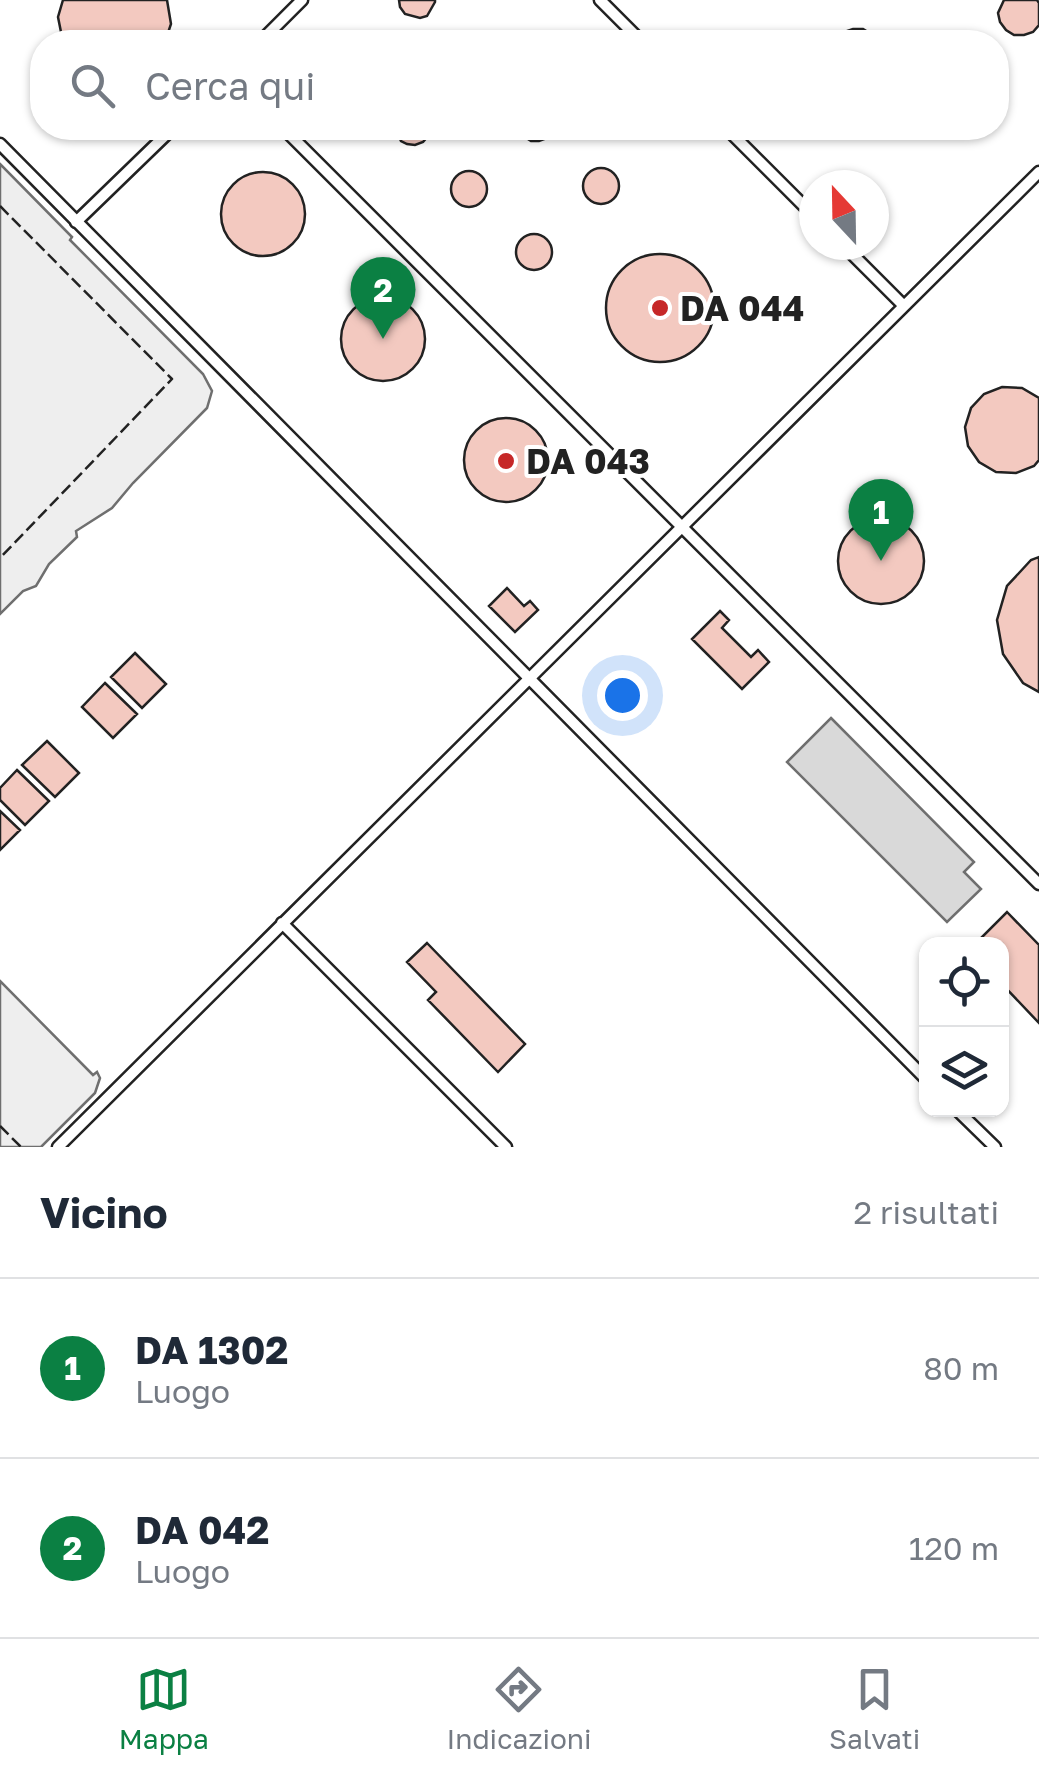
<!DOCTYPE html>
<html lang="it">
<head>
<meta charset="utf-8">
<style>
  :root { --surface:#fff; --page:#f2f2f3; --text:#1f2937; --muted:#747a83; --line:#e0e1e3; --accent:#0b8043 }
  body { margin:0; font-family:"Golos Text",sans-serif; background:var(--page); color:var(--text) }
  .controls { position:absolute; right:30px; bottom:30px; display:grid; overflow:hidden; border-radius:20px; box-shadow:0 2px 8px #0004 }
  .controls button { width:90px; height:90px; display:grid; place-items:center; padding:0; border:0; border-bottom:2px solid var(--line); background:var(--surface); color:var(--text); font:50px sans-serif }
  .compass { position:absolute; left:799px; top:170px; width:90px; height:90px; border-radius:50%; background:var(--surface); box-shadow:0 2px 8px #0004; rotate:338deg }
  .you { position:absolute; left:622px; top:695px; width:35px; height:35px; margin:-25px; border:8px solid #fff; border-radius:50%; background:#1a73e8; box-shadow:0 0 0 15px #1a73e833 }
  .badge { display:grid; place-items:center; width:65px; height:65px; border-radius:50%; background:var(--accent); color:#fff; font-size:32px; font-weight:700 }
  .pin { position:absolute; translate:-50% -82px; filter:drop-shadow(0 2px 5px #0008) }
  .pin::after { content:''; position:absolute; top:52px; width:35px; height:30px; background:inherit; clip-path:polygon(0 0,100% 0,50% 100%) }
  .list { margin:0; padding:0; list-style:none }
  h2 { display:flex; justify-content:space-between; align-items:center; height:130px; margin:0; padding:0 40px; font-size:42px }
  h2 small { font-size:32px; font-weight:400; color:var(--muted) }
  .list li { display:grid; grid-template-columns:65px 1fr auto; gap:30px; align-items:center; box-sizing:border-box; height:180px; padding:0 40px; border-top:2px solid var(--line) }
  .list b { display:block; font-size:38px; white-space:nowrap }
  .list p { margin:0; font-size:32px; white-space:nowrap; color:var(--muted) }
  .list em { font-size:32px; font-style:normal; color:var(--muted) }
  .icon { flex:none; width:55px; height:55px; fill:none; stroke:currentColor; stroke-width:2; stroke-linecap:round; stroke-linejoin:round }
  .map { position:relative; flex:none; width:1039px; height:1147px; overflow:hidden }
  .search { position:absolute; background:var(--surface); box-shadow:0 2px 8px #0004; left:30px; right:30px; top:30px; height:110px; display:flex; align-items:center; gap:25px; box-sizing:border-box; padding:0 35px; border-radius:40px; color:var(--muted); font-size:38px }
  .sheet { height:490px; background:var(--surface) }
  nav { display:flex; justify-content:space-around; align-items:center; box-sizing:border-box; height:140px; border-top:2px solid var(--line); background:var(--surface); font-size:28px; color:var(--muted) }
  nav a { display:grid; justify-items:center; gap:5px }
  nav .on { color:var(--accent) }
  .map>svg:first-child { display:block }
  .green { fill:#eee; stroke:#6f6f6f; stroke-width:2.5 }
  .water { fill:#d9d9d9; stroke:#6f6f6f; stroke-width:2.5 }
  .building { fill:#f3c9c0; stroke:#222; stroke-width:2.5 }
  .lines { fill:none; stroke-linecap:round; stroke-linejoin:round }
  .lane-casing { stroke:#222; stroke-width:15 }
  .lane { stroke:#fff; stroke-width:10 }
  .fence { stroke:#222; stroke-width:2.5; stroke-dasharray:12 5; stroke-linecap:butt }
  .poi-dot { fill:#c62828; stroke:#fff; stroke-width:4 }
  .labels { text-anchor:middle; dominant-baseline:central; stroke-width:8; stroke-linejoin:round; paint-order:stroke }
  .poi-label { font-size:35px; font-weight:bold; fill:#222; stroke:#fff; text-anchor:start }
</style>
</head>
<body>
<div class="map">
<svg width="1039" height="1147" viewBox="0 0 1039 1147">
  <rect width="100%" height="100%" fill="#fff"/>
  <path class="green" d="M 0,164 L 72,237 L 70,240 L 203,374 L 212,391 L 207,408 L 133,483 L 112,508 L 76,531 L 77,537 L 49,564 L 36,586 L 23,591 L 0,614 Z
    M 0,981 L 93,1075 L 97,1072 L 100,1078 L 95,1093 L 41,1147 L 0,1147 Z"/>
  <path class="water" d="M 831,718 L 974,862 L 964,872 L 981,889 L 947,922 L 787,762 Z"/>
  <path class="building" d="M 63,0 L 167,0 L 171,24 L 165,42 L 63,42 L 58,17 Z
    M 399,0 L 435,0 L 435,2 L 427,16 L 420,18 L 405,14 L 400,7 Z
    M 1004,0 L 1037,0 L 1039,3 L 1039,25 L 1033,32 L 1024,35 L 1014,35 L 1006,30 L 1000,22 L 998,13 Z
    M 853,29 L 863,29 L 871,34 L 877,42 L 837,42 L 844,32 Z
    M 395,128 L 431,128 L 428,136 L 423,142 L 415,145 L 407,144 L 401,141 Z
    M 519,128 L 554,128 L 547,138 L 539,141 L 531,141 L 525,137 Z
    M583 186a18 18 0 1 1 36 0a18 18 0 1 1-36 0Z
    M451 189a18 18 0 1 1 36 0a18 18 0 1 1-36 0Z
    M221 214a42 42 0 1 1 84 0a42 42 0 1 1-84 0Z
    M516 252a18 18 0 1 1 36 0a18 18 0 1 1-36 0Z
    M606 308a54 54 0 1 1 108 0a54 54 0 1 1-108 0Z
    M341 339a42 42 0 1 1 84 0a42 42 0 1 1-84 0Z
    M 1002,387 L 1022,388 L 1039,398 L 1039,460 L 1034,466 L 1016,473 L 996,472 L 979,462 L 968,446 L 965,427 L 971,408 L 984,394 Z
    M464 460a42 42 0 1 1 84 0a42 42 0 1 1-84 0Z
    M838 561a43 43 0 1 1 86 0a43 43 0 1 1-86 0Z
    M 1039,557 L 1039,692 L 1023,683 L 1003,654 L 997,620 L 1007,586 L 1031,560 Z
    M 507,588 L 524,606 L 530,601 L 538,610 L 515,632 L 489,606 Z
    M 720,611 L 729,620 L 722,628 L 751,657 L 758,650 L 769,662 L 742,689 L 692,639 Z
    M 135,653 L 166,684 L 142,708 L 111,677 Z
    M 105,683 L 137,714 L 113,738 L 82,707 Z
    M 47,741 L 79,773 L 55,797 L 22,765 Z
    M 17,770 L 49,801 L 25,825 L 0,800 L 0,788 Z
    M 0,811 L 20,830 L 0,850 Z
    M 1007,912 L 1039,945 L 1039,1023 L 1002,984 L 1002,944 L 975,944 Z
    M 427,943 L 525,1044 L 498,1072 L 428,1000 L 436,992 L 407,962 Z"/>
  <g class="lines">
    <g class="lane-casing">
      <path id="lane" d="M 600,0 L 642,42
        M 260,42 L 302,0
        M 283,128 L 1039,884
        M 726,128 L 814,216
        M 0,144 L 926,1079
        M 76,222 L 173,128
        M 843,245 L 904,306
        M 282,923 L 506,1147
        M 957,1110 L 995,1147
        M 58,1147 L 1039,172"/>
    </g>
    <use href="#lane" class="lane"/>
    <path class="fence" d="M 0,206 L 172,379 L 0,558
      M 0,1126 L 21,1147"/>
  </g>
  <g class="poi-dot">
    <circle cx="660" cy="308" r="10"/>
    <circle cx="506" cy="461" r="10"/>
  </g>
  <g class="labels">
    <g class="poi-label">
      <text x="680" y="308">DA 044</text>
      <text x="526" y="461">DA 043</text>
    </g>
  </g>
</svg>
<div class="controls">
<button><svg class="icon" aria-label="locate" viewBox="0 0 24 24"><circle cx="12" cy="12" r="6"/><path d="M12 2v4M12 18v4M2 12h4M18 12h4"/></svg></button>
<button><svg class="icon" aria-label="layers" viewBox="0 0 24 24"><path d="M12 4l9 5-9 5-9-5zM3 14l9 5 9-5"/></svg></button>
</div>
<svg class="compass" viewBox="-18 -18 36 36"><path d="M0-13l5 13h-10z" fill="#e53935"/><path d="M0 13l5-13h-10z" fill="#747a83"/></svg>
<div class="you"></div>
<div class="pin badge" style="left:881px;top:561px">1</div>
<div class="pin badge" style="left:383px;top:339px">2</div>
<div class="search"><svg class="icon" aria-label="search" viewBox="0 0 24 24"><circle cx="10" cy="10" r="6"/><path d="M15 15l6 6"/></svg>Cerca qui</div>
</div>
<section class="sheet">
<h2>Vicino<small>2 risultati</small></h2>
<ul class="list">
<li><span class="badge">1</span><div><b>DA 1302</b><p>Luogo</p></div><em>80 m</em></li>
<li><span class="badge">2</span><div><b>DA 042</b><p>Luogo</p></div><em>120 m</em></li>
</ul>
</section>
<nav>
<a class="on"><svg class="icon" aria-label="map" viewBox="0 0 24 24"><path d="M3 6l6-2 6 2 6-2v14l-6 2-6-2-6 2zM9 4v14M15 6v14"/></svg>Mappa</a>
<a><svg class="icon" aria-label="directions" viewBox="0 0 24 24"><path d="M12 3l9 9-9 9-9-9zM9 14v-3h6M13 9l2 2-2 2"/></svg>Indicazioni</a>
<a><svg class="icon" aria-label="saved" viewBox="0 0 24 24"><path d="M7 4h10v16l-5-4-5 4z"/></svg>Salvati</a>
</nav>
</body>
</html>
